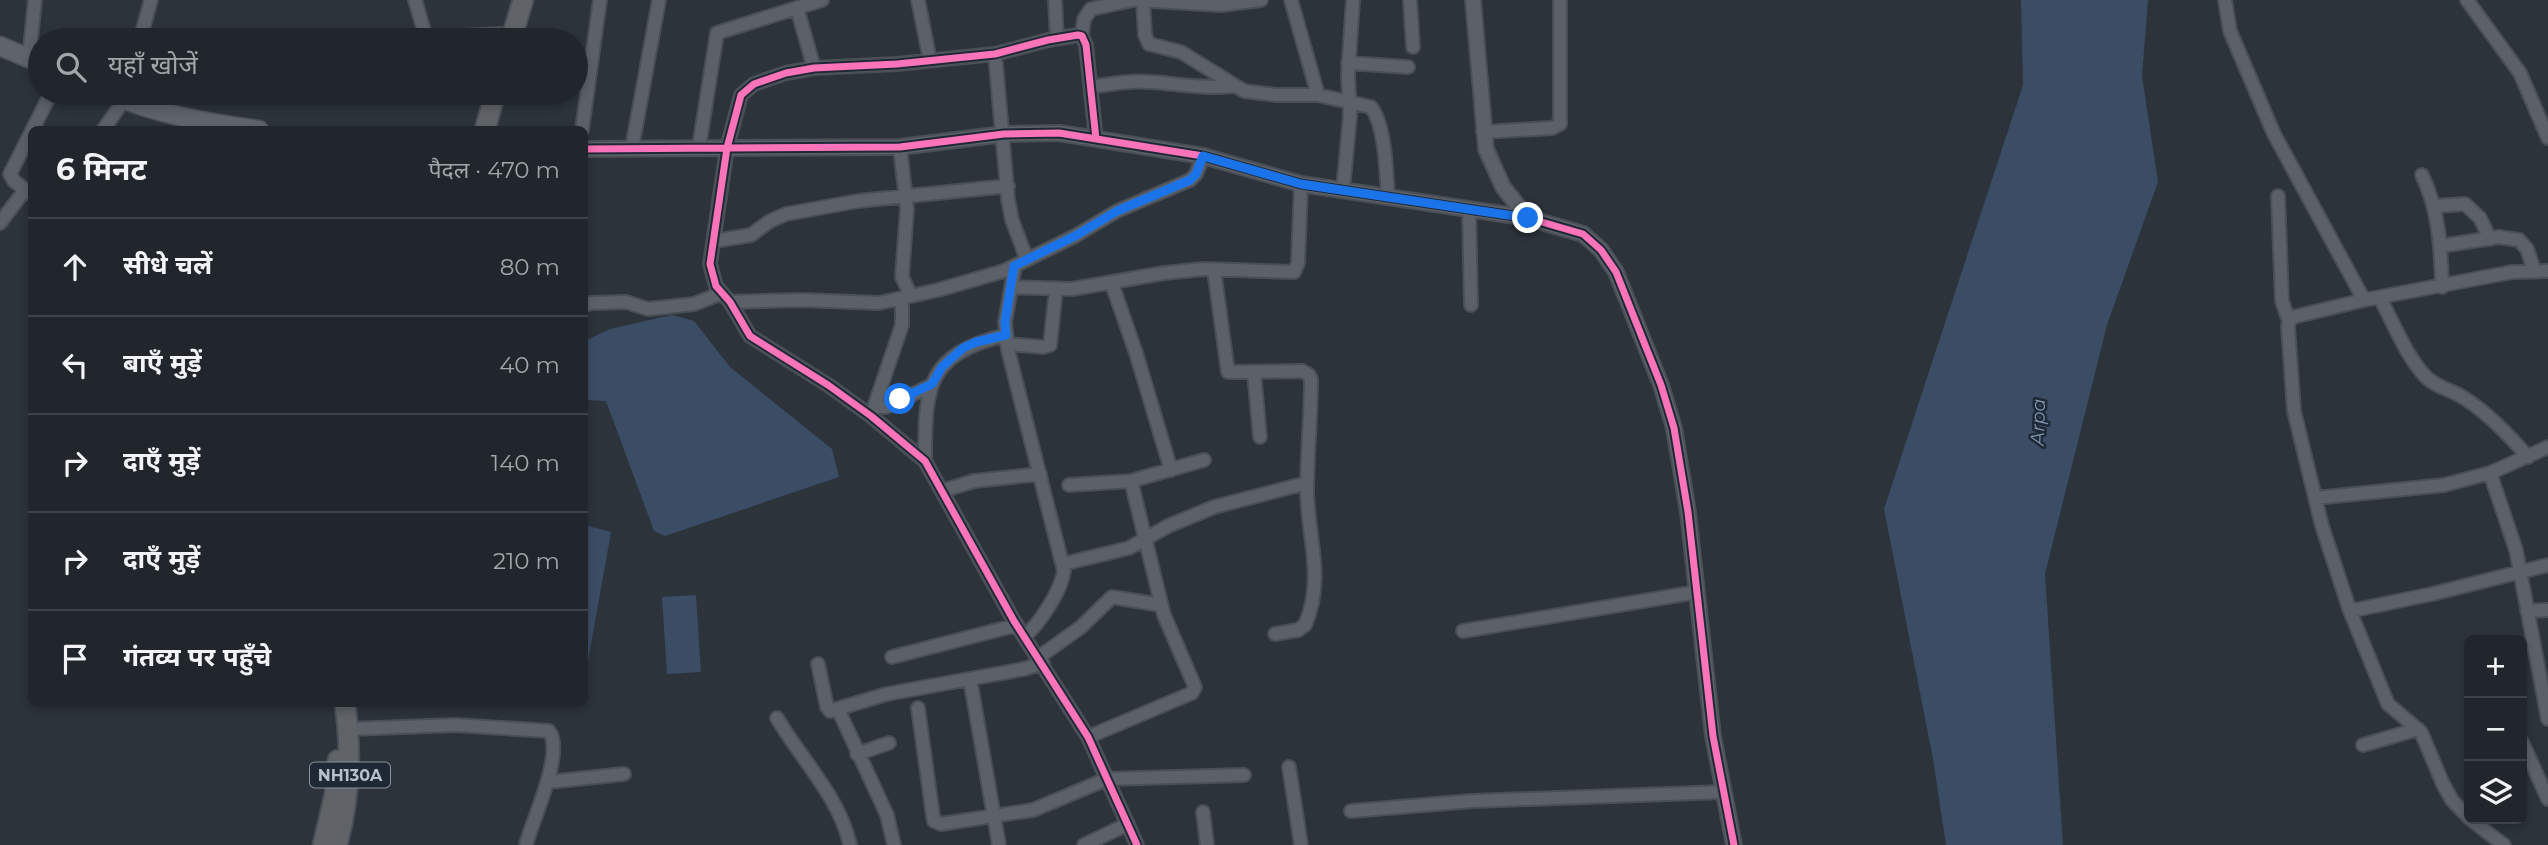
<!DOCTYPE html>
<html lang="hi">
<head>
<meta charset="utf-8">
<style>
  :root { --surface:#21262c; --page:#292e34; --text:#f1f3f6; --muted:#a2a5a9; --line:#3e4348 }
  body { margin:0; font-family:Montserrat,"Noto Sans Devanagari",sans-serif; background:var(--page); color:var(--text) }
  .controls { position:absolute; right:21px; bottom:21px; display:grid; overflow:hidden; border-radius:10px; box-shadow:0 4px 10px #0003 }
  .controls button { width:63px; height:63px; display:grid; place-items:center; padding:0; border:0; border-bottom:2px solid var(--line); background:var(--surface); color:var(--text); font:35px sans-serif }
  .stop { position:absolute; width:21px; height:21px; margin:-16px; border:5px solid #1a73e8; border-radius:50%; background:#fff }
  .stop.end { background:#1a73e8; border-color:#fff; box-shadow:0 2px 7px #0008 }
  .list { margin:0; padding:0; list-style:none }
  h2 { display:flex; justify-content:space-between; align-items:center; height:91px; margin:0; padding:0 28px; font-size:30px }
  h2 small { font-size:23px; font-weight:400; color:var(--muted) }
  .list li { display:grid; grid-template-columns:46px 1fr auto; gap:21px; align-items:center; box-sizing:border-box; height:98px; padding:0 28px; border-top:2px solid var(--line) }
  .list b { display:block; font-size:26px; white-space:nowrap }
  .list em { font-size:23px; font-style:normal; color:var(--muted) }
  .icon { flex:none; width:38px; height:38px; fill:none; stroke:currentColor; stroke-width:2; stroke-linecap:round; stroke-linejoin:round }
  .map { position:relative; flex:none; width:2548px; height:845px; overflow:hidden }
  .search { position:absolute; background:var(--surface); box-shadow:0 4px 10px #0003; left:28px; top:28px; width:560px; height:77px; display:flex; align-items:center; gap:18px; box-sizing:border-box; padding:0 24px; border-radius:38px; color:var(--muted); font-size:26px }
  .panel { position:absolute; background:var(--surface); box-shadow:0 4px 10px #0003; left:28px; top:126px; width:560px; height:581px; border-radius:10px }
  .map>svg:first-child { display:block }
  .water { fill:#3b4c65 }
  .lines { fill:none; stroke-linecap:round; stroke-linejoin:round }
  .minor-casing { stroke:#4a4f55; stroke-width:16 }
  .tertiary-casing { stroke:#4a4f55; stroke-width:18 }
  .primary-casing { stroke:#4a4f58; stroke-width:21 }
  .trunk-casing { stroke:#494f57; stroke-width:23 }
  .minor { stroke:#5c6169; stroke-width:12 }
  .tertiary { stroke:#5c6169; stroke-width:14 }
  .primary { stroke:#5f636a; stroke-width:18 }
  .trunk { stroke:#606469; stroke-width:19 }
  .cycleway-casing { stroke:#1f2936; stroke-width:11 }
  .cycleway { stroke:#fb73b8; stroke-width:7 }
  .route { stroke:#1a73e8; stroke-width:9 }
  .labels { text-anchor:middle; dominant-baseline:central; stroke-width:5; stroke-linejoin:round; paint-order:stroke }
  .shield { fill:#1f2936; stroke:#89929e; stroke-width:2 }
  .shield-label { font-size:16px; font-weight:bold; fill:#b7bfcb }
  .water-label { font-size:19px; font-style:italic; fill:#7f95b2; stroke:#1f2936 }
</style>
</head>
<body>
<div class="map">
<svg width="2548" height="845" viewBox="0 0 2548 845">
  <rect width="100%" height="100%" fill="#2c333b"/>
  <path class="water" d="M 2021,0 L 2148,0 L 2142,76 L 2158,182 L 2107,325 L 2045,574 L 2063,845 L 1946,845 L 1933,759 L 1884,509 L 2023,85 Z
    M 672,315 L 694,321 L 730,367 L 832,449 L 839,477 L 665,536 L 654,531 L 606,401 L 585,400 L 585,341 L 610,329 Z
    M 585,525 L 611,532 L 585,678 L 584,525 Z
    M 696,595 L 701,672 L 667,674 L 662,597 Z"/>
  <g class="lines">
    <g class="minor-casing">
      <path id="minor" d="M 415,0 L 424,31 L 429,38 L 500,34
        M 918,0 L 930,60
        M 1055,0 L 1057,38
        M 1136,0 L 1221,5 L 1261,0
        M 1143,0 L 1145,35 L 1149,44 L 1181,52 L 1244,91 L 1276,95 L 1318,95 L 1371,107 C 1386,127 1386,172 1388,197
        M 1291,0 L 1318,95
        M 1410,0 L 1413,47
        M 2225,0 L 2230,31 L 2274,134 L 2364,300
        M 2467,0 L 2520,73 L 2548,138
        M 797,8 L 814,68
        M 1082,36 L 1084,19 L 1091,9 L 1133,0
        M 140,40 L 151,0
        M 995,54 L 1008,199 L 1012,220 L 1027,260
        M 29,58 L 35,0
        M 1348,63 L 1408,67
        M 1091,87 C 1111,84 1131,80 1151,82 C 1179,84 1206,89 1234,86
        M 103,130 L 124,100 L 126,93
        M 582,130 L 600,0
        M 1483,132 L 1552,128 L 1560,124 L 1560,0
        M 1096,139 L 1086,45 L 1082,36 L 1078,35 L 1048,40 L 995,54 L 897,64 L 814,68 L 786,73 L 754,84 L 741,95 L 727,148 L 710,264 L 716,286 L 730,302 L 750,336 L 828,385 L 871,416 L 925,461 L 1014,621 L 1088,737 L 1137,845
        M 699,147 L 717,33 L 822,0
        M 900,147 L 907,209 L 902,277 L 911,296
        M 632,148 L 659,0
        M 2422,175 C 2439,210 2441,248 2442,287
        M 1343,190 L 1350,116 L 1348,74 L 1353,0
        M 32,195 L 14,181 L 10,174 L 51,93
        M 2278,196 L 2282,301 L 2289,321
        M 2434,206 L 2465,204 L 2480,218 L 2490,239
        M 1469,209 L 1471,305
        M 0,223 L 25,190
        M 714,241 L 751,235 L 770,221 L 786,214 L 858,201 L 1008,186
        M 2440,246 L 2499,237 L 2519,240 L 2527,249 L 2534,270
        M 1015,266 L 1005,322 L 1008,350 L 1064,571 C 1061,591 1040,623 1025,636
        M 1214,270 L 1228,372 L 1302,371 L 1309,375 L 1311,379 C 1311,417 1307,455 1307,492 C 1308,538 1325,579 1305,625 L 1298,630 L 1275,634
        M 1112,284 L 1136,353 L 1171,470
        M 1012,287 L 1072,289 L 1164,273 L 1203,269 L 1294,272 L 1298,263 L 1301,184
        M 2380,298 C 2394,324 2406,356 2426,377 C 2437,388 2452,390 2464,398 C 2488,413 2509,435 2528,457
        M 730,302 L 802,300 L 879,303 L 938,290 L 1004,271 L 1075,236 L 1117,211 L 1190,180 L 1196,174 L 1203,156
        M 584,305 L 591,303 L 626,302 L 648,309 L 694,304 L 722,293
        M 1007,344 L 1043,347 L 1050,345 L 1056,289
        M 1254,373 L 1260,437
        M 874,407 L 886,407 L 932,385
        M 871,416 L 902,325 L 902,299
        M 925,461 C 925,387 926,354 1006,335
        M 2490,473 L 2516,550 L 2548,719
        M 1069,485 L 1131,481 L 1204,460
        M 942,491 L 974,481 L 1040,474
        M 2315,498 L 2444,485 L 2490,473 L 2548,447
        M 1063,564 L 1129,548 L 1168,526 L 1214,507 L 1307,483
        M 2350,611 L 2432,594 L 2548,565
        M 2527,611 L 2548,610
        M 1463,631 L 1697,592
        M 892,657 L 1017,625
        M 1039,657 L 1081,627 L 1112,597 L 1161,605
        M 818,664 L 827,707 L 830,711 L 887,694 L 1024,669 L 1043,663
        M 970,679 L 999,845
        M 918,708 L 933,816 L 934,821 L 941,824 L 1033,810 L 1107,779 L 1244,775
        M 838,709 L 887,815 L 894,845
        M 777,718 C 801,759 840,798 850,845
        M 349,729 L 455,725 L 549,731 C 565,753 532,820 526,845
        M 1088,737 L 1192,693 L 1195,687 L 1164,615 L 1131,481
        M 2522,742 L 2548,799
        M 2363,745 L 2418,729
        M 857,754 L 889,743
        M 1289,767 L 1301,845
        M 548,782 L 624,774
        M 1351,811 L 1472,801 L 1723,792
        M 1203,812 L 1207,845
        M 2469,818 L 2452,800 L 2443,784 L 2421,732 L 2388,704 L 2350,611 L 2322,526 L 2294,411 L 2288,327 L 2289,321 L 2293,317 L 2364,300 L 2512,272 L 2548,271
        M 2470,819 L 2504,845
        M 1084,845 L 1128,824"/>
    </g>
    <g class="tertiary-casing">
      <path id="tertiary" d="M 1473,0 L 1486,149 L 1503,187 L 1528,218
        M 584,149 L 900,147 L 1004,134 L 1059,133 L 1203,156 L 1301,184 L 1528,218 L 1583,234 L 1601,250 L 1616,272 L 1661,385 L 1674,428 L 1688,512 L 1713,736 L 1734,845"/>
    </g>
    <g class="primary-casing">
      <path id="primary" d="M 0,46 L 40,63
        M 108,93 C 155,114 208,123 259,130"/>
    </g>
    <g class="trunk-casing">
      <path id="trunk" d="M 511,40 L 523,0
        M 485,130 L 495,93
        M 323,845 L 335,794 L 338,760
        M 337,845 C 350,797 352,753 345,704"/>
    </g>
    <use href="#minor" class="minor"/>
    <use href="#tertiary" class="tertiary"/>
    <use href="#primary" class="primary"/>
    <use href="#trunk" class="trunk"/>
    <g class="cycleway-casing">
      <path id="cycleway" d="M 1096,139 L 1086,45 L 1082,36 L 1078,35 L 1048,40 L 995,54 L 897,64 L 814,68 L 786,73 L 754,84 L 741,95 L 727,148 L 710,264 L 716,286 L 730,302 L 750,336 L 828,385 L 871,416 L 925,461 L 1014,621 L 1088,737 L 1137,845
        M 584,149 L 900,147 L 1004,134 L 1059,133 L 1203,156 L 1301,184 L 1528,218 L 1583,234 L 1601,250 L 1616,272 L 1661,385 L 1674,428 L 1688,512 L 1713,736 L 1734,845"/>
    </g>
    <use href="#cycleway" class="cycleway"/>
  </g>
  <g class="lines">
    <path class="route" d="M 900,399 L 932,384 L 942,367 L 963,348 L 976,342 L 1006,335 L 1005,322 L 1014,266 L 1075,236 L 1117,211 L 1190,180 L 1196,174 L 1203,156 L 1301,184 L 1528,218"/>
  </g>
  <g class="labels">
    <rect class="shield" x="310" y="762.5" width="80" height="25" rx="5"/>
    <g class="shield-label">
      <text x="350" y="775">NH130A</text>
    </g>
    <g class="water-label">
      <text transform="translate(2038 422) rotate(-88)">Arpa</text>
    </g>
  </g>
</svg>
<div class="controls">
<button>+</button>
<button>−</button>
<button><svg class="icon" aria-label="layers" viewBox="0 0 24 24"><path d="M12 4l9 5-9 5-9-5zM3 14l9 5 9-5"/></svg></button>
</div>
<div class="stop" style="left:900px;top:399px"></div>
<div class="stop end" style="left:1528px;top:218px"></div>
<div class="search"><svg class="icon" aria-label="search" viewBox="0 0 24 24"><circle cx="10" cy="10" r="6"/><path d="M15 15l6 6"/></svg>यहाँ खोजें</div>
<section class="panel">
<h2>6 मिनट<small>पैदल · 470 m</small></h2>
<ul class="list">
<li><svg class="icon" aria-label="ahead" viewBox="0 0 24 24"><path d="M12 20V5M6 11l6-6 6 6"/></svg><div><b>सीधे चलें</b></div><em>80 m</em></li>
<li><svg class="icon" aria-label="left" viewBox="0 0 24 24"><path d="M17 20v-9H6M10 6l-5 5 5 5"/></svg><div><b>बाएँ मुड़ें</b></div><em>40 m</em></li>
<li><svg class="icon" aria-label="right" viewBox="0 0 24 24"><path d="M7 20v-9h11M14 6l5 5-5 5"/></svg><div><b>दाएँ मुड़ें</b></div><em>140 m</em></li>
<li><svg class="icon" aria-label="right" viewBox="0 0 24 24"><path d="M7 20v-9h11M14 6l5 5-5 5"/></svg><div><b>दाएँ मुड़ें</b></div><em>210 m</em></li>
<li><svg class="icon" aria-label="arrive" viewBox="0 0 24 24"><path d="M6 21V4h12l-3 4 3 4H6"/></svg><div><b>गंतव्य पर पहुँचे</b></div></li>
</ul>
</section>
</div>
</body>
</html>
